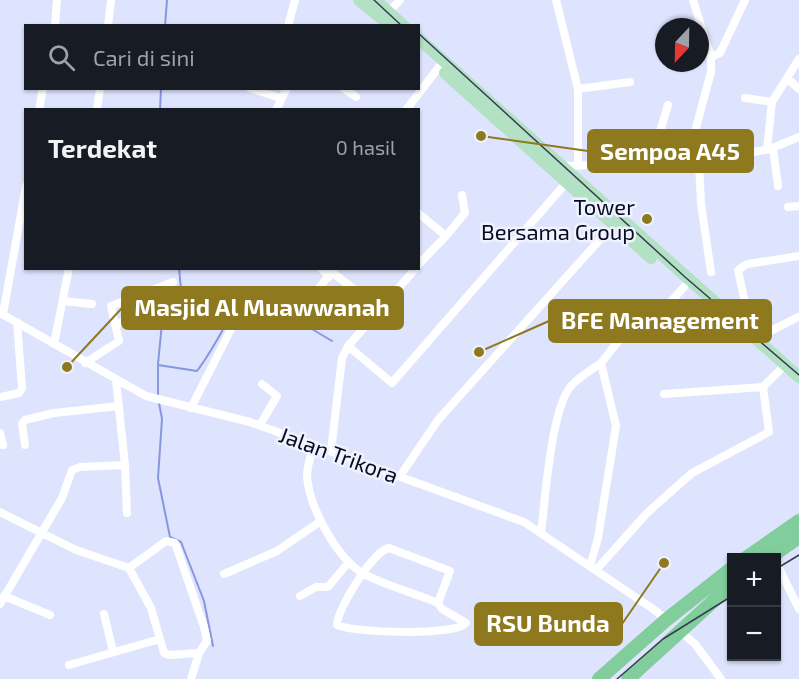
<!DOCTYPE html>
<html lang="id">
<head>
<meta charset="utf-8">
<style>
  :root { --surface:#171b24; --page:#242831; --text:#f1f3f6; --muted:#9ea1a6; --line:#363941 }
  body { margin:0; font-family:"Exo 2",sans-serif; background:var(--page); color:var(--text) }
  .controls { position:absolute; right:18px; bottom:18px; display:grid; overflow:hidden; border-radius:0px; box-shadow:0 2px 4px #0004 }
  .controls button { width:54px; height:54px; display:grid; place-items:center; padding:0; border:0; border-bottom:2px solid var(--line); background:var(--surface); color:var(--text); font:30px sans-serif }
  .compass { position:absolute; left:655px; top:18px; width:54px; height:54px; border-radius:50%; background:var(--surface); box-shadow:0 2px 4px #0004; rotate:202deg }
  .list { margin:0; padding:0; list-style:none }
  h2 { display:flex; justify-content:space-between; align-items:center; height:78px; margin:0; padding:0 24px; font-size:26px }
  h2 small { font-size:20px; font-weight:400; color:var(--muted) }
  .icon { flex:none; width:33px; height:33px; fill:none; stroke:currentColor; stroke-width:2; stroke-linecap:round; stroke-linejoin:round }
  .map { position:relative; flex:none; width:799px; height:679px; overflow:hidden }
  .search { position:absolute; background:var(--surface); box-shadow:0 2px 4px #0004; left:24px; top:24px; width:396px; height:66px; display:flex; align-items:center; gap:15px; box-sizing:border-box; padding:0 21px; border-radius:0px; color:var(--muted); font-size:22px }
  .panel { position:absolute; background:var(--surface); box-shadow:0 2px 4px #0004; left:24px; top:108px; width:396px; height:162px; border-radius:0px }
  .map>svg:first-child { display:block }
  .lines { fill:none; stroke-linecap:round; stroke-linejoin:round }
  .stream { stroke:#8896de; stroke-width:2 }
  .street { stroke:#fff; stroke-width:8 }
  .primary { stroke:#b3e1c4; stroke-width:12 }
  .highway { stroke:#81cd9c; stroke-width:14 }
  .tram { stroke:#383b51; stroke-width:1.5 }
  .poi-dot { fill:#8e791e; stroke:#eff2ff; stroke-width:2 }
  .labels { text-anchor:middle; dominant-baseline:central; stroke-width:5; stroke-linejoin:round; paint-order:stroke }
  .poi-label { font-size:22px; fill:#080b20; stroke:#eff2ff; text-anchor:end }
  .street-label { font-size:22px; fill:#080b20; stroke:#eff2ff }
  .leader { fill:none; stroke:#8e791e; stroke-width:2 }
  .callout-dot { fill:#8e791e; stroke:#eff2ff; stroke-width:2 }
  .callout { fill:#8e791e; stroke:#8e791e; stroke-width:2 }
  .callout-label { font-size:24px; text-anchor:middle; font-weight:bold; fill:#fff }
</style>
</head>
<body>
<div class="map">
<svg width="799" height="679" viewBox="0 0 799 679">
  <rect width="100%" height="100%" fill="#dee4fe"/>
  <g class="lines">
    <path class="stream" d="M 165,26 L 167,0
      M 160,110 L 161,88
      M 158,364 L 163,313 L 183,311 L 179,268
      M 158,397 L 158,365 L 197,371 C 214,349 225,324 240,300 L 281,327 L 290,316 L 332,341
      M 159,403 L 162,419 L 158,478 L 170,537 L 181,542 L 204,601 L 213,646"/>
    <path class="street" d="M 556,0 L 578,89 L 578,165
      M 389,12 L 400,0
      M 55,26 L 57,0
      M 108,26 L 111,0
      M 288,26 L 295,0
      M 711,57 L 720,53 L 745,0
      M 787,78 L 799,89
      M 250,88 L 280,98
      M 343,88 L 356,97
      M 578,89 L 630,82
      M 745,98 L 772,102
      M 39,110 L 43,88
      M 97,110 L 100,88
      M 276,110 L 287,88
      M 406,110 L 439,67
      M 773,148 L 778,186
      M 767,149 L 772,102 L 799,59
      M 687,161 L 711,72 L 711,57 L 693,0
      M 651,162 L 668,105
      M 699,162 L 701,204 L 711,272
      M 562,166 L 699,162 L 770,149 L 799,137
      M 788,207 L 799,206
      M 418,213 L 446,236 L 418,265
      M 446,236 L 465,213 L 462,195
      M 321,268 L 329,277
      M 416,268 L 348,346 L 392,383 L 566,183
      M 332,272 L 365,298
      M 63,301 L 92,304
      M 0,313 L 146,396 L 250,422 L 524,522 L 656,611 L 666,620
      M 3,314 L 26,186
      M 297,315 L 335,268
      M 115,324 L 151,316 L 154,312 L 153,303
      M 751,332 L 738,270 L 747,264 L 799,256
      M 755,339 L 798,317
      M 54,344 L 69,268
      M 85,363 L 119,341 L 111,306 L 173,282
      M 664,394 L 763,387
      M 0,397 L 19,393 L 22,388 L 17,322
      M 191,408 L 232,327 L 247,308
      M 260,425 L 277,396 L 262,384
      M 0,433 L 3,445
      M 25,445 L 22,424 L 25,420 L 54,413 L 119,406
      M 315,445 C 311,455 307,465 307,476 C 309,507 337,559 364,574 C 387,586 414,593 438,603 L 442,609 L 466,623 C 457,636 353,633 337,625 C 337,609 373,551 389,548 L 450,571 L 438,603
      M 331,451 L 342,358 L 348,346
      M 125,465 L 127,513
      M 400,476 L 438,420 L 613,225
      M 0,512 L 76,550 L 129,568 L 166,541 L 175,543 L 204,627 L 207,641 L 199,653 L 191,679
      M 541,533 C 545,501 551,409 571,386 C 579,377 591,370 601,363
      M 776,562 L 799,609
      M 590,566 L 598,538 L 616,426 L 601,363 L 628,329 L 646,329 L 684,287
      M 129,568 L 151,608 L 164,653 L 169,655 L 199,653
      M 596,570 L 647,513 L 692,473 L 769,432 L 763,387 L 780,370
      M 224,574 L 277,551 L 321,521
      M 4,596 L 50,615
      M 300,596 L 316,587 L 328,587 L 348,563
      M 0,604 L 62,498 L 72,470 L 80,467 L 125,465 L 116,380
      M 104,614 L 113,651
      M 681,632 L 695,644 L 721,679
      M 69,665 L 160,639"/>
    <path class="primary" d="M 359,0 L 391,26
      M 375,0 L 404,26
      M 418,38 L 799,377
      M 445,73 L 651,258"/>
    <path class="highway" d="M 746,558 L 799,521
      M 769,558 L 799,537
      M 599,679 L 666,620 L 732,568
      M 628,679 L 732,584"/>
    <path class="tram" d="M 374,0 L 402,26
      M 418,33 L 685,277 L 799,375
      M 776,569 L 799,555
      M 617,679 L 663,639 L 732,596"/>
  </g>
  <circle class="poi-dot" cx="647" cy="219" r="6"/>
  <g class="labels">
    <g class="poi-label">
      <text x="635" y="206">Tower<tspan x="635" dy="25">Bersama Group</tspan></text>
    </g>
    <g class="street-label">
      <text transform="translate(339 454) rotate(20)">Jalan Trikora</text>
    </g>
  </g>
  <path class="leader" d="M481 136L588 151M67 367L122 308M479 352L549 321M664 563L622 624"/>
  <g class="callout-dot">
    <circle cx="481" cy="136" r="6"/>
    <circle cx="67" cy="367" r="6"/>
    <circle cx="479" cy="352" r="6"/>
    <circle cx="664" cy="563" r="6"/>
  </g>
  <g class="callout">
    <rect x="588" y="130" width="165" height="42" rx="6"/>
    <rect x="122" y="287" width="281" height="42" rx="6"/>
    <rect x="549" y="300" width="222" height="42" rx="6"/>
    <rect x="475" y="603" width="147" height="42" rx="6"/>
  </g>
  <g class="callout-label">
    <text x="670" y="160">Sempoa A45</text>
    <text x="262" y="316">Masjid Al Muawwanah</text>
    <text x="660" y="329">BFE Management</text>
    <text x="548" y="632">RSU Bunda</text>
  </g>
</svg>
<div class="controls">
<button>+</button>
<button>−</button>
</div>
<svg class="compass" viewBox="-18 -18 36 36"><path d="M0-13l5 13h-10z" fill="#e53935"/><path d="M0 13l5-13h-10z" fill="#9ea1a6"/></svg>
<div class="search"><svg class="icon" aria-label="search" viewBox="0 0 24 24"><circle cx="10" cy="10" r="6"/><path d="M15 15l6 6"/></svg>Cari di sini</div>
<section class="panel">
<h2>Terdekat<small>0 hasil</small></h2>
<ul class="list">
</ul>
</section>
</div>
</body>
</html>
